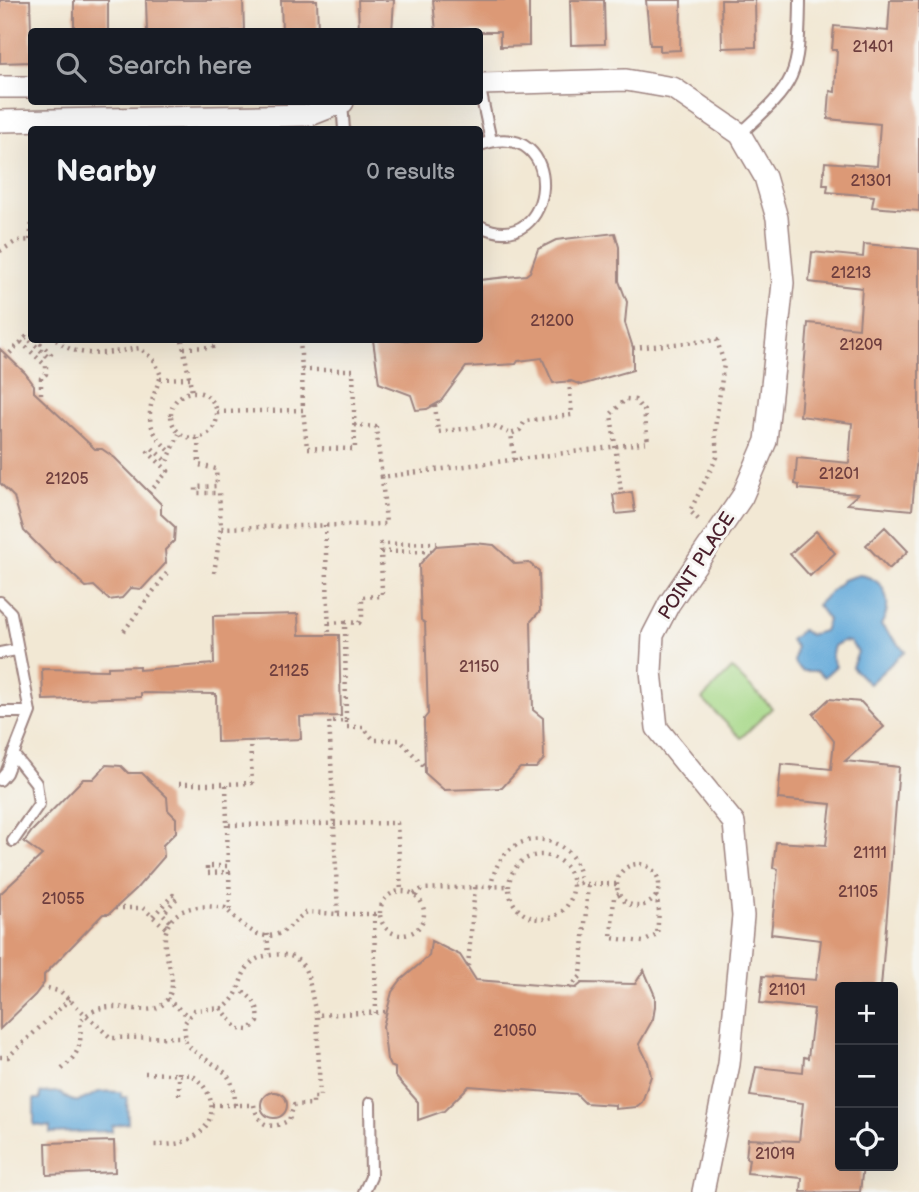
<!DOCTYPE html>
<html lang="en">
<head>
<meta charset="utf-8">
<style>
  :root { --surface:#171b24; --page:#242831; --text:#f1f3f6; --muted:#9ea1a6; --line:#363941 }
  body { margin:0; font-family:"Balsamiq Sans",sans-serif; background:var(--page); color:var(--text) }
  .controls { position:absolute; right:21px; bottom:21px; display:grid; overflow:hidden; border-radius:7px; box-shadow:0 7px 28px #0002 }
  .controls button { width:63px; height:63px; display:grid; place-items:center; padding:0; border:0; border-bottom:2px solid var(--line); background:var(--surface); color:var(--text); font:35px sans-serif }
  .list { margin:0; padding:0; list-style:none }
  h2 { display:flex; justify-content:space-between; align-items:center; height:91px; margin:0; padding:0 28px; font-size:30px }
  h2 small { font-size:23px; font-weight:400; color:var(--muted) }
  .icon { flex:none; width:38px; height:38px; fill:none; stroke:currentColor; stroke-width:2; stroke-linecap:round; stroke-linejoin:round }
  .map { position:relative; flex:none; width:919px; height:1192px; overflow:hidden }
  .search { position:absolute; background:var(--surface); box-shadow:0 7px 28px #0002; left:28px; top:28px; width:455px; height:77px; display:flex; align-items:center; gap:18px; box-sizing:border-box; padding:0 24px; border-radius:7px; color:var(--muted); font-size:26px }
  .panel { position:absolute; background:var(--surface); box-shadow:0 7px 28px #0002; left:28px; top:126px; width:455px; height:217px; border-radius:7px }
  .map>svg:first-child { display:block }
  .green { fill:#a6d887; stroke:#787c59; stroke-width:2 }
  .water { fill:#62a9d9; stroke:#566482; stroke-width:2 }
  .building { fill:#dc9976 }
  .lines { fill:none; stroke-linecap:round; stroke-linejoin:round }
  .service-casing { stroke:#9e8480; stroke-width:14 }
  .minor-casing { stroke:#9e8480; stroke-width:24 }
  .path { stroke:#9e8480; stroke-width:4.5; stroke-dasharray:2 5; stroke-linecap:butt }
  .service { stroke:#fff; stroke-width:10 }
  .minor { stroke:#fff; stroke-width:21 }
  .labels { text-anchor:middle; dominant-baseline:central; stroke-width:6; stroke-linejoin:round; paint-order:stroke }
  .number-label { font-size:16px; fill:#6e3e3e }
  .street-label { font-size:19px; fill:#4a1f2b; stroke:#f6f6f2 }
</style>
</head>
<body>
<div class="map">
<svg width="919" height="1192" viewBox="0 0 919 1192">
  <rect width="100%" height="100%" fill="#f6f6f2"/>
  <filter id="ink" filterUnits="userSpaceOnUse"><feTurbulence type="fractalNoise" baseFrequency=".0143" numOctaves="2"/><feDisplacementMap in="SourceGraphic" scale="14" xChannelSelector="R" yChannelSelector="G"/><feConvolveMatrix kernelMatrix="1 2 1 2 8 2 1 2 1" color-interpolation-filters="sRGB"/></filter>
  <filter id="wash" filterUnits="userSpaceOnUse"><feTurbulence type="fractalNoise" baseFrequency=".00686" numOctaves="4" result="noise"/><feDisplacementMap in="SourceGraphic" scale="28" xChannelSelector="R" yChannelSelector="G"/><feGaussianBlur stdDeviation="1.57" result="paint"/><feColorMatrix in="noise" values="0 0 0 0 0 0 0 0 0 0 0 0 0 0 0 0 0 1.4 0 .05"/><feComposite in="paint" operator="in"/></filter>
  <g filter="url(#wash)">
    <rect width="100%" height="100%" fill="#f2e8d4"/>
    <path class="green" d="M 732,669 L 772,708 L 741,738 L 702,699 Z"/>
    <path class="water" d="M 859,575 C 886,578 894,603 881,625 L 905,651 L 869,684 L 852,667 L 858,652 L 850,642 L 843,641 L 834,646 L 831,657 L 836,666 L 824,677 L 817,671 L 802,671 L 794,662 L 796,647 L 790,640 L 802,630 L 810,635 L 824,631 L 828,620 L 817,605 L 843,580 Z
      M 60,1092 C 74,1107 82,1101 96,1093 C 102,1090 114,1092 121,1092 L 121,1097 L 127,1097 L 128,1123 L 112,1126 L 112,1131 L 50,1133 L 50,1127 L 34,1125 L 34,1099 L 40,1099 L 40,1093 Z"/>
    <g id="blocks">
      <path class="building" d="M 0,0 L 30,0 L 32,62 L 0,63 Z
        M 74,0 L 108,0 L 108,32 L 74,32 Z
        M 146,0 L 243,0 L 244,32 L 147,32 Z
        M 281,0 L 317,0 L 318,32 L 282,32 Z
        M 358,0 L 394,0 L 392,32 L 359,32 Z
        M 433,0 L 529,0 L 529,46 L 500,47 L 500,32 L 436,32 Z
        M 570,0 L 604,0 L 605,44 L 571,45 Z
        M 646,0 L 681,0 L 680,50 L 660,51 L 660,45 L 650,45 Z
        M 721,0 L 755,0 L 756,47 L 722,48 Z
        M 890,0 L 919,0 L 919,211 L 872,207 L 874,196 L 827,192 L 828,185 L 823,185 L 825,162 L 877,166 L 880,124 L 828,119 L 830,91 L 835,92 L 837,50 L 832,50 L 834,26 L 888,31 Z
        M 615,233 L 619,247 L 619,281 L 627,302 L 625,323 L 633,348 L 633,370 L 581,385 L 571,381 L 553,383 L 542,358 L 518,361 L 516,364 L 466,367 L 441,401 L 427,409 L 416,410 L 411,395 L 379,383 L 373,340 L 480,340 L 480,280 L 526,275 L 530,272 L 538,249 L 556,240 Z
        M 864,244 L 919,249 L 919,434 L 912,510 L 847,504 L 858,494 L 799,489 L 799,485 L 795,484 L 797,458 L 849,463 L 852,423 L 800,416 L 808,323 L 859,328 L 862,288 L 809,282 L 812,252 L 863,257 Z
        M 0,349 L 25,373 L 34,385 L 34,392 L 95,449 L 102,449 L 115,458 L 161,504 L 161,514 L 175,527 L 174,541 L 165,550 L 166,563 L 142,589 L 131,588 L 122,598 L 109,600 L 94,586 L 86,587 L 60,563 L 57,564 L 24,531 L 14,497 L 0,483 Z
        M 632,492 L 635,512 L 616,514 L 613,495 Z
        M 885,527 L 908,551 L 889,569 L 866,545 Z
        M 816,531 L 835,553 L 810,576 L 790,554 Z
        M 474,543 L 494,545 L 515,564 L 529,563 L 539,571 L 540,611 L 531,621 L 533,710 L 543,718 L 544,759 L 536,768 L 520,768 L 502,788 L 444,790 L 425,773 L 424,719 L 428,714 L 425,623 L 421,620 L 419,565 L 436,546 Z
        M 298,614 L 299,635 L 339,635 L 341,716 L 300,717 L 301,739 L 217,742 L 216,694 L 141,693 L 141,697 L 43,700 L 42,669 L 108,670 L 108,667 L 139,666 L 139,670 L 214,664 L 213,616 Z
        M 829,699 L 861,702 L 884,727 L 845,761 L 899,767 L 881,987 L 840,987 L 840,1166 L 863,1166 L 860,1192 L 801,1192 L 802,1178 L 747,1173 L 749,1159 L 746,1158 L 748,1139 L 799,1141 L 803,1103 L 750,1096 L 756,1067 L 803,1072 L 804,1057 L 808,1058 L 814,1009 L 760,1003 L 763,976 L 816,980 L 821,940 L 771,934 L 778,869 L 773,868 L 776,842 L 826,845 L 831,804 L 778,799 L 781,764 L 831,769 L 834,741 L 813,714 Z
        M 106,765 L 121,766 L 128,773 L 142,773 L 167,797 L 168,810 L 176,818 L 176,832 L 163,845 L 164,857 L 136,889 L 109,914 L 103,914 L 44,975 L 44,983 L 35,995 L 0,1029 L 0,894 L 42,855 L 24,842 L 32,831 L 83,779 L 93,779 Z
        M 431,941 L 460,955 L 476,980 L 576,988 L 582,983 L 635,984 L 644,970 L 655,996 L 655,1007 L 653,1019 L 639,1044 L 648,1062 L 651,1076 L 642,1102 L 636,1107 L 615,1109 L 615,1105 L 585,1103 L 576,1094 L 469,1086 L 444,1111 L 418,1120 L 418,1102 L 395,1076 L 395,1068 L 390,1066 L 387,1060 L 383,1026 L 392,992 L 401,980 L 429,956 Z
        M261 1105a13 13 0 1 1 26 0a13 13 0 1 1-26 0Z
        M 114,1141 L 115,1172 L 47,1175 L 46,1143 Z"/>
    </g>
  </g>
  <g filter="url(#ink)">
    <use href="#blocks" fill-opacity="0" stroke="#9e8480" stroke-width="2"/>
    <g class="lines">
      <g class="service-casing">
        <path id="service" d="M 480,89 L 491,141
          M 342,102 L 344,130
          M 740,134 C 797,82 799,77 800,0
          M 480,145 C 570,113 558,263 480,226
          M 0,602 L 11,613 L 30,712 L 6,773 L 0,780
          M 0,653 L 16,650
          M 0,712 L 30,712
          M 13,841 L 39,804 L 36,783 L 13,754
          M 364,1192 L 371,1177 L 370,1103"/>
      </g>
      <g class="minor-casing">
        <path id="minor" d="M 480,84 L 626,80 L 673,88 L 740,134 L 765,177 L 777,218 L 783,283 L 766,441 L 742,497 L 669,604 L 653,635 L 651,671 L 657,728 L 734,823 L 743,916 L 729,1064 L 703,1192
          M 0,87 L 32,87
          M 0,121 L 310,115 L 343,102"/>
      </g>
      <path class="path" d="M 30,240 L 32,222
        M 0,251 L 17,241 L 32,240
        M 56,340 C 81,361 110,352 140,348 L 155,361 L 161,376 C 147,411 142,426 172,453
        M 182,340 L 192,392
        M 300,340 L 302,370
        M 21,342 L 46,366 L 46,374 L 41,378 L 41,399
        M 184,348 L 213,347 L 212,340
        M 633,348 L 717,340 L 724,364 L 715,428 L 717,457 L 690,511 L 701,522
        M 5,358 L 26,337 L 48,357 L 51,354 L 37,340
        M 160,379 L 190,378
        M171 415a23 23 0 1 1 46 0a23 23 0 1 1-46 0Z
        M 435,405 L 438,432 L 492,425 L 511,434
        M 217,412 L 303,410 L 302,370 L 353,370 L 355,449 L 307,448 L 303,410
        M 354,425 L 376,427 L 382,477
        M 198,438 L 199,465 L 216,469 L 217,486 L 196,487 L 196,493 L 219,493 L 221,528 L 386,524 L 382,477 C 471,465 560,454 648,442 L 644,411 L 635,400 L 626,399 L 611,414 L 621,491
        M 515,460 L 511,434 L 520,430 L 525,421 L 572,415 L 569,381
        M 149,493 L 168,471 L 148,452 L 152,448 L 167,462 L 179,434
        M 325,525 L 329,635
        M 381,552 L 432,551
        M 214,573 L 221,528
        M 345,622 L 359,623 L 362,618 L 362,597 L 382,596 L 381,544 L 437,543
        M 329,623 L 345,622 L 346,721 L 329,722
        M 124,631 L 169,570
        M 346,721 L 346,727 L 363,727 L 374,740 L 400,740 L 425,767
        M 250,740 L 252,783 L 226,784 L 227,825 L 397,823 L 401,891
        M 179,784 L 226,784
        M 227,825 L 228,866 L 207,866 L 207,873 L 229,872 L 230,913
        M509 887a32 32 0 1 1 64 0a32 32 0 1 1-64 0Z
        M617 885a21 21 0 1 1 42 0a21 21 0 1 1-42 0Z
        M 586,884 L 617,884
        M 491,887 C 500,820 580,829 580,883 L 573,883
        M380 913a22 22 0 1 1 44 0a22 22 0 1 1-44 0Z
        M 414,894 L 422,889 L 509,886
        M 619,894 L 614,897 L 611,938 L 643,942 L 657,935 L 659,911 L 656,894
        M 115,908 L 143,908 L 167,929
        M 338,914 L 375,914
        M 374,914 L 376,1013
        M 153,916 L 173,895 L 177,898 L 163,914 L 171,922
        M 267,934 L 269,955
        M 468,966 L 475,887
        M 41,986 L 61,992 L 111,1038 L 184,1037
        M 569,988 L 581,976 L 588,884
        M 167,999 L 189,1017
        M 221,1008 L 238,1029 L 249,1030 L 258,1022 C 260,1005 253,999 241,990
        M 0,1057 L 8,1057 L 70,999
        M 62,1069 C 79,1054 82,1045 80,1022 C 109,986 154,1031 170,994 C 176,979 167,962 165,947 C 162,908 195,903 225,908 C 241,923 260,946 284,931 C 293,925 298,917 307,912 L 338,914 L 329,716
        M 179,1072 L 179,1099
        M 145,1073 L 192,1075 C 222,1097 217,1132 180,1143 C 171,1145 161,1145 151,1145
        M 212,1105 L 254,1105 C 258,1126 271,1131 289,1120 L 294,1105 L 313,1104 L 313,1097 L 320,1097 L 317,1015 L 386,1012
        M 235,1105 C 235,1062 209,1069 186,1043 L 184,1024 L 194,1010 L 224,1008 C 244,991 236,983 248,967 C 253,959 262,956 271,955 C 315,949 307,990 317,1015"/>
      <use href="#service" class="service"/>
      <use href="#minor" class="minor"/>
    </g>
  </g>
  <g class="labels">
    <g class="number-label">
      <text x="873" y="47">21401</text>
      <text x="871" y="181">21301</text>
      <text x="851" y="273">21213</text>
      <text x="552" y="321">21200</text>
      <text x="861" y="345">21209</text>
      <text x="839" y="474">21201</text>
      <text x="67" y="479">21205</text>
      <text x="479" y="667">21150</text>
      <text x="289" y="671">21125</text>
      <text x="870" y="853">21111</text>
      <text x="858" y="892">21105</text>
      <text x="63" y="899">21055</text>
      <text x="787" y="990">21101</text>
      <text x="515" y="1031">21050</text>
      <text x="775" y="1154">21019</text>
    </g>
    <g class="street-label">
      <text transform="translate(697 566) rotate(-57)">POINT PLACE</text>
    </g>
  </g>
</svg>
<div class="controls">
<button>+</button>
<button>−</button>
<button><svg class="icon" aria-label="locate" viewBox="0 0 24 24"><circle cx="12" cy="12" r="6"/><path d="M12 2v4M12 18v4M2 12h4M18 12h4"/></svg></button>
</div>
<div class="search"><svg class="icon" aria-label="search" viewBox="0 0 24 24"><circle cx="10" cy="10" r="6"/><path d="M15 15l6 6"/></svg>Search here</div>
<section class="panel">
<h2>Nearby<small>0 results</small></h2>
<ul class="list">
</ul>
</section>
</div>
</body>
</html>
